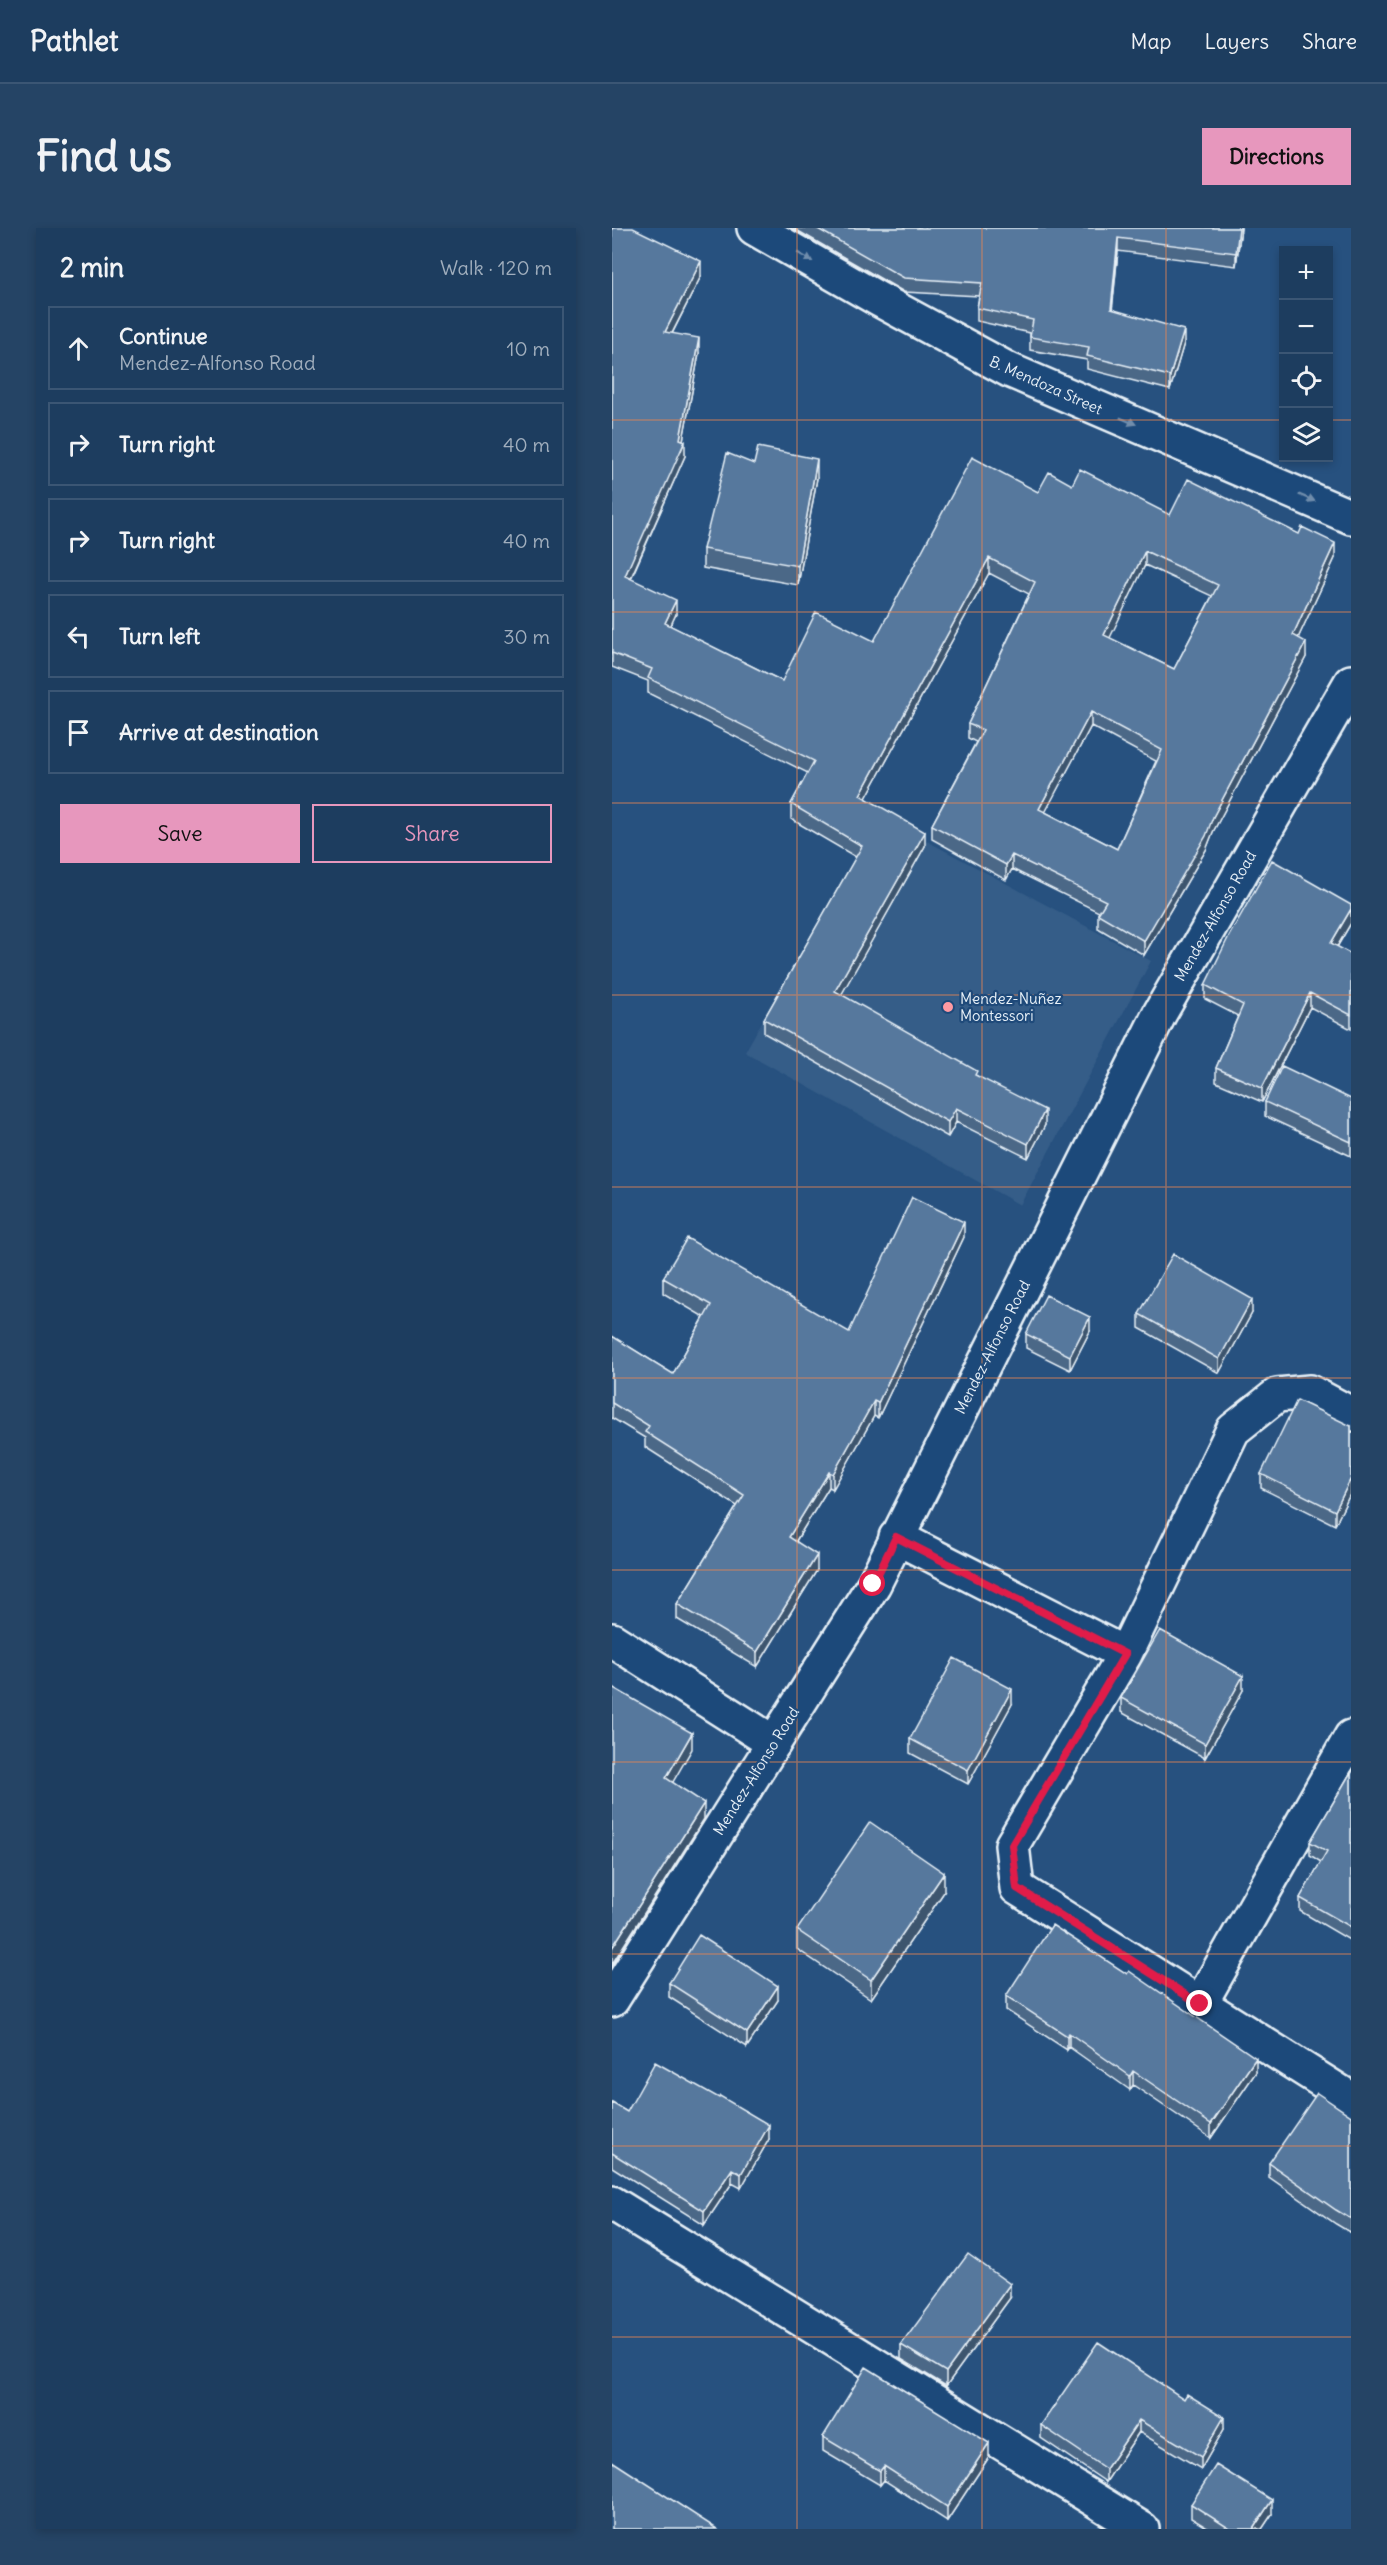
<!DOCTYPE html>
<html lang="en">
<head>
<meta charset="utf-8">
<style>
  :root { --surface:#1d3d5f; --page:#254465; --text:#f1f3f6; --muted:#a0aebd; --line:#3b5674; --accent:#e797bd }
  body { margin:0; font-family:Delius,sans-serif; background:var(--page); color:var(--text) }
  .controls { position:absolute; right:18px; top:18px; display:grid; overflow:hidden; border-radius:0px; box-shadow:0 3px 9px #0003 }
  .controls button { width:54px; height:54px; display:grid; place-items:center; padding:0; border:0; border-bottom:2px solid var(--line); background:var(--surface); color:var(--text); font:30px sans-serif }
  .stop { position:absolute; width:18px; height:18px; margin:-14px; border:4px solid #e11d48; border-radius:50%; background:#fff }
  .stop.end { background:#e11d48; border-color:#fff; box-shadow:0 2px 6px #0008 }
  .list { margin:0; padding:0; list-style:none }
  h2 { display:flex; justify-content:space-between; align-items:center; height:78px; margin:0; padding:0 24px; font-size:26px }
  h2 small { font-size:20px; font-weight:400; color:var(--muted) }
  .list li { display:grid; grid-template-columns:39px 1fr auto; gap:18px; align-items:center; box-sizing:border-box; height:84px; margin:0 12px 12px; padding:0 12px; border:2px solid var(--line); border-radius:0px }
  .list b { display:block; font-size:22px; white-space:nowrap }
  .list p { margin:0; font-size:20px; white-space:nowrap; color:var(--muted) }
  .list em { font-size:20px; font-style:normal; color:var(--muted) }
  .actions { display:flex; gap:12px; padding:18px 24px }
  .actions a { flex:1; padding:14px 0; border:2px solid var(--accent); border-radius:0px; text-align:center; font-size:21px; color:var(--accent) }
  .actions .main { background:var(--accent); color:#111 }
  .icon { flex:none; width:33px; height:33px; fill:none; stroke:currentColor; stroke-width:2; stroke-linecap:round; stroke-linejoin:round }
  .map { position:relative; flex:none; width:739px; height:2301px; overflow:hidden; border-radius:0px }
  header { display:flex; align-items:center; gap:36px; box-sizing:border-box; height:84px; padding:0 30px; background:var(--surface); border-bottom:2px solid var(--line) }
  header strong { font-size:28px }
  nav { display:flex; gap:33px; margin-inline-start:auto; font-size:21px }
  .intro { display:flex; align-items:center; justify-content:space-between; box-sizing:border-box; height:144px; padding:0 36px }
  h1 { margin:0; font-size:42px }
  .button { padding:15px 27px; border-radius:0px; background:var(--accent); color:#111; font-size:21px; font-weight:700 }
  main { display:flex; gap:36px; padding:0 36px }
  aside { flex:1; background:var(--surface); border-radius:0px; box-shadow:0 3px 9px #0003 }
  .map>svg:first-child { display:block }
  .built { fill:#355d88 }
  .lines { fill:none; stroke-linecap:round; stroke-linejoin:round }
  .minor-casing { stroke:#e8f1f8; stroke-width:38 }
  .major-casing { stroke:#e8f1f8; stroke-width:38 }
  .minor { stroke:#1f4a7a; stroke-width:33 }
  .major { stroke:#1f4a7a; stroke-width:33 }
  .wall { fill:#4b6787; stroke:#e8f1f8; stroke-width:1.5; fill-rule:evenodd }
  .shaded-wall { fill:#3d546e; stroke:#e8f1f8; stroke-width:1.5 }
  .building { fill:#57789d; stroke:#e8f1f8; stroke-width:1.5; fill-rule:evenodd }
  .oneway { fill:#6f8dac }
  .route { stroke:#e11d48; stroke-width:8 }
  .grid { fill:none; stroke:#e88753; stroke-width:1.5; stroke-opacity:0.55 }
  .poi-dot { fill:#ff9aa2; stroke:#1f4a7a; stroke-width:2 }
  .labels { text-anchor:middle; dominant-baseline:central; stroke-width:4.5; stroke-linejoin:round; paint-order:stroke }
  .street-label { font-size:15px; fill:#e8f1f8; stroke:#1f4a7a }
  .poi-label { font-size:15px; fill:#e8f1f8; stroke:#1f4a7a; text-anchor:start }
</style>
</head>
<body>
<header>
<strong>Pathlet</strong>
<nav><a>Map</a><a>Layers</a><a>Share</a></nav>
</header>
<div class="intro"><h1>Find us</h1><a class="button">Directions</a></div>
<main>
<aside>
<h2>2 min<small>Walk · 120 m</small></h2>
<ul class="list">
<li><svg class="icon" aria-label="ahead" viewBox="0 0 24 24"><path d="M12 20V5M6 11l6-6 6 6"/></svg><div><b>Continue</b><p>Mendez-Alfonso Road</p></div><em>10 m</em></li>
<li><svg class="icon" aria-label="right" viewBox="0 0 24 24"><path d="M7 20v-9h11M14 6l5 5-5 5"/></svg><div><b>Turn right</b></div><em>40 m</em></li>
<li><svg class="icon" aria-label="right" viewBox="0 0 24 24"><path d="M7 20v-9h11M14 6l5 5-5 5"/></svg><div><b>Turn right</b></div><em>40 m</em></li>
<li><svg class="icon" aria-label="left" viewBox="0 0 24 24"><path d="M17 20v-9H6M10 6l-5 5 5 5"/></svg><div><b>Turn left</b></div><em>30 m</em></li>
<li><svg class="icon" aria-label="arrive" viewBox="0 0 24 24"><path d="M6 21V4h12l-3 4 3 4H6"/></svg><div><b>Arrive at destination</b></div></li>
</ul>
<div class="actions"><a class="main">Save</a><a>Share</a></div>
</aside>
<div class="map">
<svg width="739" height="2301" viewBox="0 0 739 2301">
  <rect width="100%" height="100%" fill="#27517f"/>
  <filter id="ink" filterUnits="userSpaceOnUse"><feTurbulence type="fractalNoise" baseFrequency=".0167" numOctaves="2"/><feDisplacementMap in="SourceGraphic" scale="12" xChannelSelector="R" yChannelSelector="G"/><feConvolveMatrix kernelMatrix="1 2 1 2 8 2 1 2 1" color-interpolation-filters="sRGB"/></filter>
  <g filter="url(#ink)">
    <path class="built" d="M 266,587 L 539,733 L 408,977 L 133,824 Z"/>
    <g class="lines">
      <g class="minor-casing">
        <path id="minor" d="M 284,1309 L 513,1426 L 400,1617 L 405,1660 L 739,1871
          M 0,1412 L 162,1515
          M 513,1426 L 621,1202 L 665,1167 L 698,1164 L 739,1186
          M 588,1776 L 739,1509
          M 0,1975 L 530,2301"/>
      </g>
      <g class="major-casing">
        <path id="major" d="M 142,0 L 266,71 L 397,142 L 739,289
          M 0,1772 L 262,1356 L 548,785 L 739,454"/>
      </g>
      <use href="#minor" class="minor"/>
      <use href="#major" class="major"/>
    </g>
    <path class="wall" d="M 0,0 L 89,48 L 60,106 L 87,125 L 71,212 L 73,228 L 19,351 L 64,386 L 58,398 L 170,453 L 262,413 L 426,264 L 460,257 L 558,287 L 723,330 L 686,410 L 694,429 L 601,604 L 594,622 L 532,727 L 486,700 L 486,686 L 487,684 L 400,641 L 394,652 L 320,611 L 320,597 L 364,514 L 356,510 L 356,496 L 417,366 L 377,345 L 254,570 L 313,618 L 229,767 L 365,848 L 433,897 L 416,930 L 344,894 L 336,909 L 152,805 L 152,791 L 244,629 L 179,591 L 179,576 L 196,545 L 36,465 L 36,453 L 0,439 ZM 533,337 L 600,368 L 562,441 L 497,410 ZM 479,498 L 544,533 L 505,621 L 433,584 Z
      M 181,0 L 629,0 L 624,38 L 506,23 L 500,81 L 572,115 L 558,162 L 475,141 L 475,132 L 418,122 L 418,105 L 365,93 L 365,80 L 367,68 L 292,64 Z
      M 142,236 L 205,250 L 186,357 L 91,340 L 91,321 Z
      M 739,677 L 739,695 L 725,719 L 739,726 L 739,801 L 698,779 L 650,874 L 604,854 L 604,840 L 626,788 L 593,771 L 593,757 Z
      M 739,871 L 739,928 L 653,888 L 653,874 Z
      M 352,1009 L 266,1190 L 262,1188 L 221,1261 L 217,1259 L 184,1313 L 205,1342 L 145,1439 L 65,1391 L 65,1376 L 125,1278 L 33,1219 L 33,1210 L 0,1190 L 0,1108 L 61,1146 L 92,1089 L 51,1065 L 51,1050 L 237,1104 Z
      M 640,1085 L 607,1145 L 527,1100 L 527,1086 Z
      M 478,1103 L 458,1142 L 414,1120 L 414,1106 Z
      M 739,1198 L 739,1264 L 723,1297 L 649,1260 L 649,1246 Z
      M 631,1462 L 593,1530 L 509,1484 L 509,1470 Z
      M 400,1476 L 356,1556 L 298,1525 L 298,1511 Z
      M 739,1544 L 739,1713 L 688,1683 L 688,1670 L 709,1634 L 698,1627 L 698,1614 Z
      M 332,1664 L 259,1771 L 185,1721 L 185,1702 Z
      M 57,1755 L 166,1772 L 135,1819 L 57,1769 Z
      M 394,1768 L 644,1844 L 599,1910 L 521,1857 L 518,1862 L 457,1819 L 455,1822 L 394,1782 Z
      M 0,1875 L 15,1884 L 157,1911 L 129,1960 L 120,1955 L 92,1997 L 0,1939 Z
      M 739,1888 L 739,2005 L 724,1996 L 657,1949 L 657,1935 Z
      M 398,2070 L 334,2158 L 289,2131 L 289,2117 Z
      M 572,2171 L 612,2201 L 589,2241 L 527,2204 L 494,2254 L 429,2210 L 429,2197 Z
      M 211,2209 L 377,2229 L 335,2293 L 272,2252 L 268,2257 L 211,2223 Z
      M 579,2276 L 660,2286 L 650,2301 L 597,2301 L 579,2290 Z"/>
    <path class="shaded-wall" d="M 627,0 L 629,0 L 624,38 L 624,25 Z
      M 506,10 L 506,23 L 499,94 L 499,81 Z
      M 89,33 L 89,48 L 53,119 L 53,104 Z
      M 572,102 L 572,115 L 558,162 L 558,148 Z
      M 87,110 L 87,125 L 69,223 L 73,213 L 73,228 L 13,363 L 13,348 L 68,211 Z
      M 205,231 L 205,250 L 186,357 L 186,338 Z
      M 723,315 L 723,330 L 681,421 L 681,407 Z
      M 533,323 L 533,337 L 492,422 L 492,407 Z
      M 377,330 L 377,345 L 248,581 L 248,567 Z
      M 64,372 L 64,386 L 53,410 L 53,395 Z
      M 694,414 L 694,429 L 601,604 L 594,622 L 532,727 L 532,713 L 601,589 Z
      M 479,484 L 479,498 L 427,596 L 427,581 Z
      M 313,604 L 313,618 L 223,778 L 223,763 Z
      M 400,627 L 400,641 L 394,652 L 394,637 Z
      M 739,681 L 739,695 L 719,729 L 719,715 Z
      M 698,765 L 698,779 L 650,874 L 650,860 Z
      M 344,880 L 344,894 L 336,909 L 336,894 Z
      M 433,882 L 433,897 L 416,930 L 416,916 Z
      M 352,994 L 352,1009 L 266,1190 L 266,1175 Z
      M 640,1071 L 640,1085 L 607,1145 L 607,1131 Z
      M 478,1089 L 478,1103 L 458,1142 L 458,1128 Z
      M 262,1173 L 262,1188 L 221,1261 L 221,1246 Z
      M 217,1244 L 217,1259 L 177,1324 L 177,1309 Z
      M 739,1250 L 739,1264 L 723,1297 L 723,1283 Z
      M 205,1327 L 205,1342 L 145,1439 L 145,1424 Z
      M 631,1448 L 631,1462 L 593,1530 L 593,1516 Z
      M 400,1461 L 400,1476 L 356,1556 L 356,1542 Z
      M 80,1505 L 80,1521 L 54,1566 L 54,1550 Z
      M 92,1575 L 92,1591 L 0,1736 L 0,1720 Z
      M 332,1645 L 332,1664 L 259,1771 L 259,1752 Z
      M 166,1758 L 166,1772 L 135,1819 L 135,1805 Z
      M 457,1805 L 457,1819 L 455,1822 L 455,1808 Z
      M 644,1830 L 644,1844 L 599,1910 L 599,1896 Z
      M 521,1843 L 521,1857 L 518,1862 L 518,1848 Z
      M 157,1897 L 157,1911 L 129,1960 L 129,1946 Z
      M 120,1941 L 120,1955 L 92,1997 L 92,1983 Z
      M 398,2056 L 398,2070 L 334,2158 L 334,2144 Z
      M 612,2189 L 612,2201 L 589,2241 L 589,2229 Z
      M 527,2192 L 527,2204 L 494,2254 L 494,2241 Z
      M 377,2215 L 377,2229 L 335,2293 L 335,2279 Z
      M 272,2238 L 272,2252 L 268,2257 L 268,2243 Z
      M 660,2272 L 660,2286 L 650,2301 L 641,2301 Z"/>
    <path class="building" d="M 0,0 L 21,0 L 89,33 L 53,104 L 87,110 L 68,211 L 73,213 L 13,348 L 64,372 L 53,395 L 170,453 L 204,384 L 262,413 L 360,229 L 426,264 L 437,244 L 460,257 L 468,241 L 558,287 L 576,251 L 687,306 L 690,299 L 723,315 L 681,407 L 694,414 L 601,589 L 594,608 L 532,713 L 486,686 L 494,673 L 400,627 L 394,637 L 320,597 L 371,502 L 356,496 L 423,354 L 377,330 L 248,567 L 313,604 L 223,763 L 365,843 L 363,847 L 433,882 L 416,916 L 344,880 L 336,894 L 152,791 L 250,618 L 179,576 L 202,533 L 36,450 L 40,441 L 0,425 ZM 533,323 L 606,357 L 562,441 L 492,407 ZM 479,484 L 550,522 L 505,621 L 427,581 Z
      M 204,0 L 627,0 L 624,25 L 506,10 L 499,81 L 572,102 L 558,148 L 475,128 L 477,119 L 418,109 L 421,92 L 365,80 L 370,55 L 292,50 Z
      M 146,219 L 205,231 L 186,338 L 91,321 L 115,225 L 142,236 Z
      M 660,632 L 739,677 L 739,681 L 719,715 L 739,726 L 739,787 L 698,765 L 650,860 L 604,840 L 631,777 L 593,757 L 617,708 Z
      M 670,838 L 739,871 L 739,914 L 653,874 Z
      M 300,969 L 352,994 L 266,1175 L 262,1173 L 221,1246 L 217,1244 L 177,1309 L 205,1327 L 145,1424 L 65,1376 L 132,1267 L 33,1204 L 37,1198 L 0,1175 L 0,1108 L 61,1146 L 99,1077 L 51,1050 L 75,1010 L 237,1104 Z
      M 561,1026 L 640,1071 L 607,1131 L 527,1086 Z
      M 434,1067 L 478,1089 L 458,1128 L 414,1106 Z
      M 685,1172 L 739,1198 L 739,1250 L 723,1283 L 649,1246 Z
      M 548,1402 L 631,1448 L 593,1516 L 509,1470 Z
      M 342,1430 L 400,1461 L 356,1542 L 298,1511 Z
      M 0,1459 L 80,1505 L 54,1550 L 92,1575 L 0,1720 Z
      M 739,1544 L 739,1699 L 688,1670 L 715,1623 L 698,1614 Z
      M 258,1594 L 332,1645 L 259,1752 L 185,1702 Z
      M 440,1697 L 515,1746 L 517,1743 L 644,1830 L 599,1896 L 521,1843 L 518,1848 L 457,1805 L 455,1808 L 394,1768 Z
      M 87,1707 L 166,1758 L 135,1805 L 57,1755 Z
      M 43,1834 L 107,1870 L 108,1868 L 157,1897 L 129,1946 L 120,1941 L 92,1983 L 0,1925 L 0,1875 L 15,1884 Z
      M 705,1865 L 739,1888 L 739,1991 L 724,1982 L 657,1935 Z
      M 356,2026 L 398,2056 L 334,2144 L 289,2117 Z
      M 486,2114 L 572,2171 L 575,2166 L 612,2189 L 589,2229 L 527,2192 L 494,2241 L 429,2197 Z
      M 254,2139 L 377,2215 L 335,2279 L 272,2238 L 268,2243 L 211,2209 Z
      M 0,2233 L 105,2301 L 0,2301 Z
      M 604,2237 L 660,2272 L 641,2301 L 618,2301 L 579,2276 Z"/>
    <defs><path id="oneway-solid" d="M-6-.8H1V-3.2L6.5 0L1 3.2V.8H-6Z" transform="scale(1.5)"/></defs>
    <g class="oneway">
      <use href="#oneway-solid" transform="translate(193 29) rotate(30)"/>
      <use href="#oneway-solid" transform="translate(516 193) rotate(23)"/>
      <use href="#oneway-solid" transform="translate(695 270) rotate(23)"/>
    </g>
  </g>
  <g class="lines" filter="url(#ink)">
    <path class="route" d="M 261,1356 L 284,1309 L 513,1426 L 400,1617 L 405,1660 L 588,1776"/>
  </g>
  <path class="grid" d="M 185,0 L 185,2301M 370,0 L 370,2301M 554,0 L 554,2301M 0,192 L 672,192M 716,192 L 739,192M 0,384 L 739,384M 0,575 L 739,575M 0,767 L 739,767M 0,959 L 739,959M 0,1150 L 739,1150M 0,1342 L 739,1342M 0,1534 L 739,1534M 0,1726 L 739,1726M 0,1918 L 739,1918M 0,2109 L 739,2109"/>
  <circle class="poi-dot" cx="336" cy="779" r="6"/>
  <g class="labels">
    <g class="street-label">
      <text transform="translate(434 157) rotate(24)">B. Mendoza Street</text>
      <text transform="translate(603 688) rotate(-60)">Mendez-Alfonso Road</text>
      <text transform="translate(380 1119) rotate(-63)">Mendez-Alfonso Road</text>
      <text transform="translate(144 1543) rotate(-58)">Mendez-Alfonso Road</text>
    </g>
    <g class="poi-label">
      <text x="348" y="770">Mendez-Nuñez<tspan x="348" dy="17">Montessori</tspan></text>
    </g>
  </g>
</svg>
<div class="controls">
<button>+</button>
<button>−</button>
<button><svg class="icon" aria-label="locate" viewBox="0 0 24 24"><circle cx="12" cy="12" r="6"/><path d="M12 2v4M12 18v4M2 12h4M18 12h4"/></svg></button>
<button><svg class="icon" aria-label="layers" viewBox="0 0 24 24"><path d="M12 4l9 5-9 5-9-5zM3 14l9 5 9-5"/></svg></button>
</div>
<div class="stop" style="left:261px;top:1356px"></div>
<div class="stop end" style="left:588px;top:1776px"></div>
</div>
</main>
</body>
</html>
